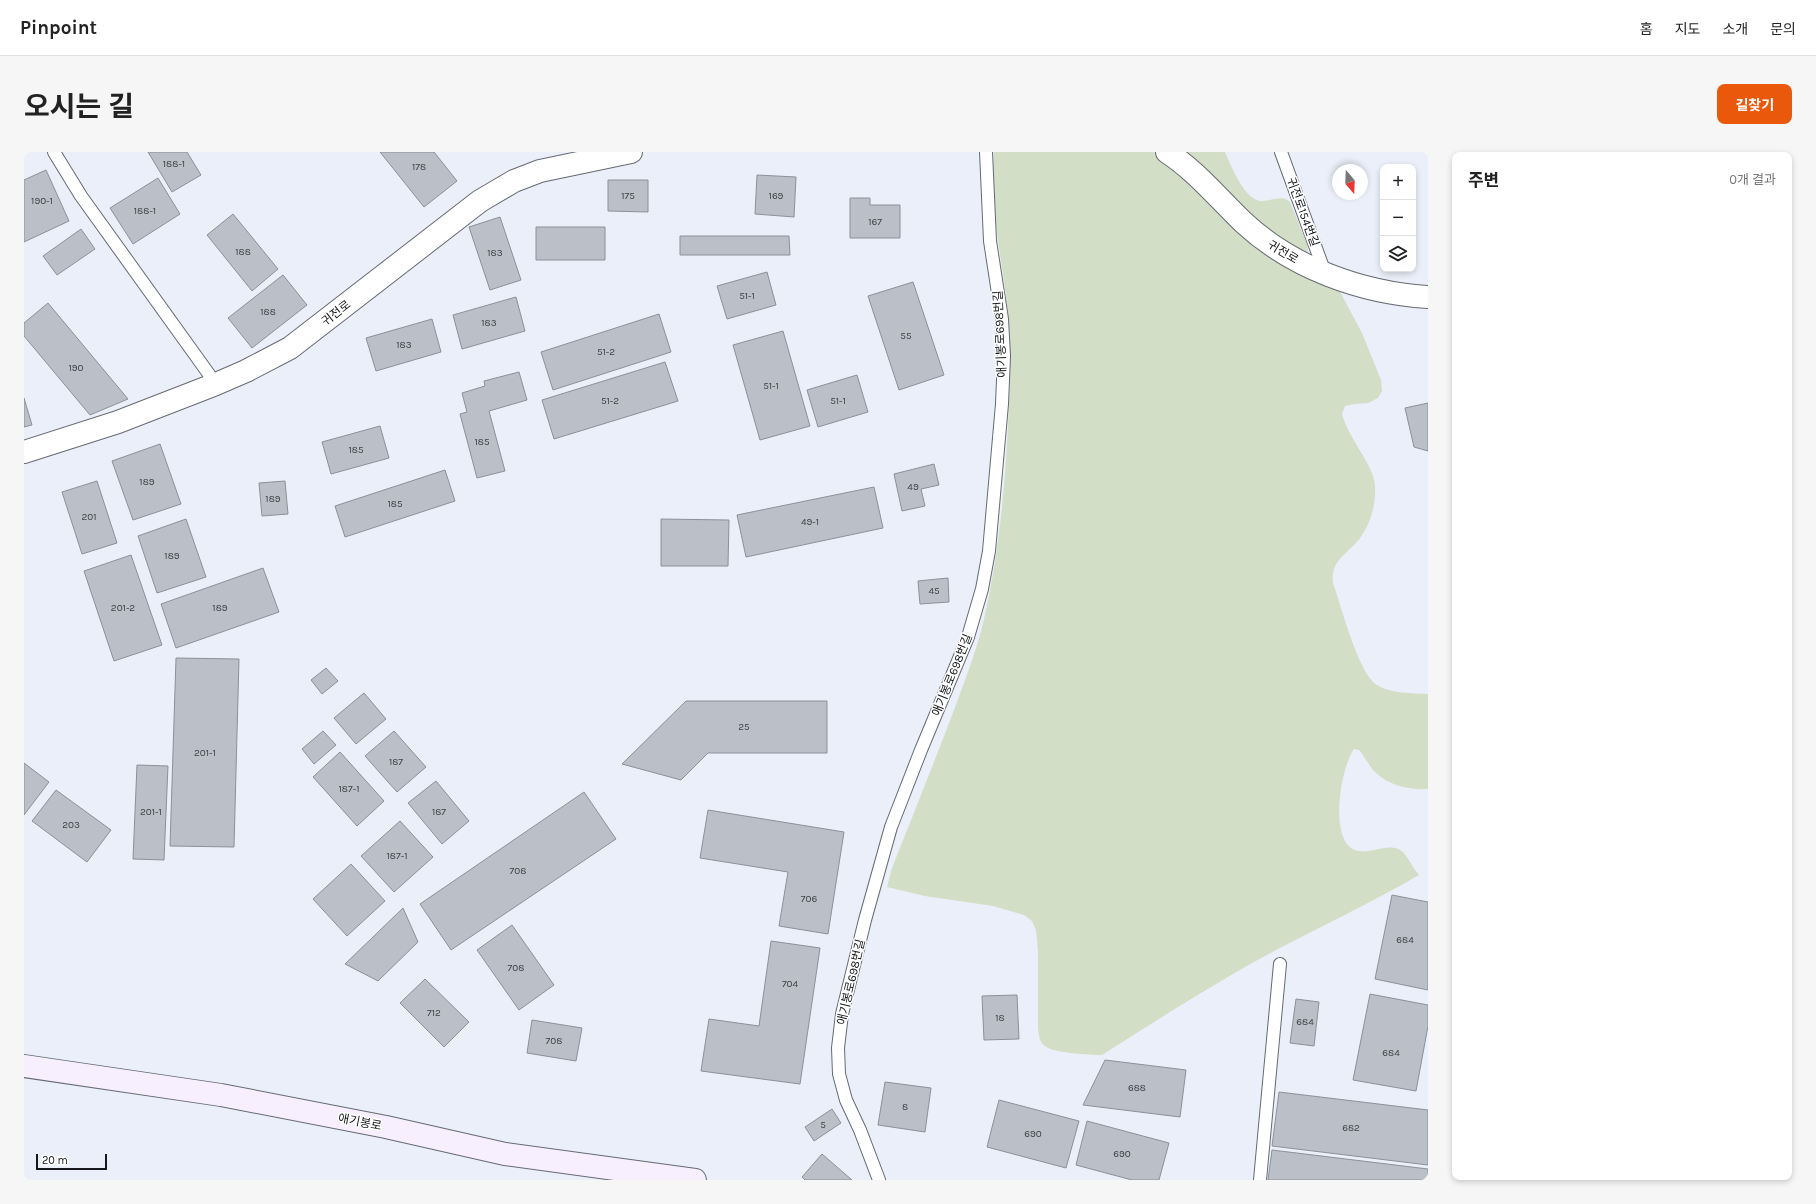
<!DOCTYPE html>
<html lang="ko">
<head>
<meta charset="utf-8">
<style>
  :root { --surface:#fff; --page:#f6f6f6; --text:#222; --muted:#767676; --line:#e0e0e0; --accent:#ea580c }
  body { margin:0; font-family:Karla,"Noto Sans KR",sans-serif; background:var(--page); color:var(--text) }
  .controls { position:absolute; right:12px; top:12px; display:grid; overflow:hidden; border-radius:8px; box-shadow:0 2px 6px #0003 }
  .controls button { width:36px; height:36px; display:grid; place-items:center; padding:0; border:0; border-bottom:1px solid var(--line); background:var(--surface); color:var(--text); font:20px sans-serif }
  .compass { position:absolute; left:1308px; top:12px; width:36px; height:36px; border-radius:50%; background:var(--surface); box-shadow:0 2px 6px #0003; rotate:161deg }
  .scale { position:absolute; left:12px; bottom:10px; width:71px; box-sizing:border-box; padding-left:4px; border:2px solid #16181b; border-top:0; font-size:11px; line-height:14px; white-space:nowrap; color:#16181b; -webkit-text-stroke:3px #fff; paint-order:stroke }
  .list { margin:0; padding:0; list-style:none }
  h2 { display:flex; justify-content:space-between; align-items:center; height:52px; margin:0; padding:0 16px; font-size:17px }
  h2 small { font-size:13px; font-weight:400; color:var(--muted) }
  .icon { flex:none; width:22px; height:22px; fill:none; stroke:currentColor; stroke-width:2; stroke-linecap:round; stroke-linejoin:round }
  .map { position:relative; flex:none; width:1404px; height:1028px; overflow:hidden; border-radius:8px }
  header { display:flex; align-items:center; gap:24px; box-sizing:border-box; height:56px; padding:0 20px; background:var(--surface); border-bottom:1px solid var(--line) }
  header strong { font-size:19px }
  nav { display:flex; gap:22px; margin-inline-start:auto; font-size:14px }
  .intro { display:flex; align-items:center; justify-content:space-between; box-sizing:border-box; height:96px; padding:0 24px }
  h1 { margin:0; font-size:28px }
  .button { padding:10px 18px; border-radius:8px; background:var(--accent); color:#fff; font-size:14px; font-weight:700 }
  main { display:flex; gap:24px; padding:0 24px }
  aside { flex:1; background:var(--surface); border-radius:8px; box-shadow:0 2px 6px #0003 }
  .map>svg:first-child { display:block }
  .green { fill:#d2dec6 }
  .building { fill:#babfc8; stroke:#8c9098 }
  .lines { fill:none; stroke-linecap:round; stroke-linejoin:round }
  .lane-casing { stroke:#666a72; stroke-width:14 }
  .street-casing { stroke:#666a72; stroke-width:24 }
  .secondary-casing { stroke:#666a72; stroke-width:24 }
  .lane { stroke:#fff; stroke-width:12 }
  .street { stroke:#fff; stroke-width:22 }
  .secondary { stroke:#f7eefe; stroke-width:22 }
  .labels { text-anchor:middle; dominant-baseline:central; stroke-width:3; stroke-linejoin:round; paint-order:stroke }
  .number-label { font-size:10px; fill:#3f4246 }
  .street-label { font-size:12px; fill:#16181b; stroke:#fff }
</style>
</head>
<body>
<header>
<strong>Pinpoint</strong>
<nav><a>홈</a><a>지도</a><a>소개</a><a>문의</a></nav>
</header>
<div class="intro"><h1>오시는 길</h1><a class="button">길찾기</a></div>
<main>
<div class="map">
<svg width="1404" height="1028" viewBox="0 0 1404 1028">
  <rect width="100%" height="100%" fill="#eaeff9"/>
  <path class="green" d="M 970,0 L 1129,0 L 1151,13 L 1315,138 L 1338,181 L 1357,228 L 1358,239 L 1354,246 L 1344,251 L 1330,252 L 1321,254 L 1318,262 C 1324,286 1350,313 1351,334 C 1352,352 1347,371 1336,386 C 1324,402 1306,408 1309,431 C 1317,453 1334,521 1353,533 C 1367,542 1388,541 1404,542 L 1404,637 C 1386,638 1366,634 1352,621 C 1345,614 1341,605 1335,598 L 1330,597 C 1317,615 1304,687 1331,698 C 1346,704 1366,688 1379,700 C 1385,707 1389,716 1395,723 C 1338,756 1278,783 1221,815 C 1172,843 1125,873 1078,903 C 1066,903 1029,901 1021,894 C 1015,890 1015,883 1014,877 L 1014,798 L 1012,778 L 1008,769 L 1000,763 L 969,754 L 901,744 L 863,735 L 868,716 C 889,663 910,611 930,558 C 941,528 953,498 960,467 C 979,385 985,289 986,206 C 987,136 964,70 970,0 Z
    M 1158,0 L 1201,0 C 1207,14 1222,52 1240,49 C 1250,48 1258,43 1266,50 L 1283,92 L 1284,99 L 1281,103 L 1255,89 Z"/>
  <path class="building" d="M 124,0 L 163,0 L 177,23 L 148,40 Z
    M 356,0 L 410,0 L 433,29 L 400,55 Z
    M 22,18 L 45,69 L 0,90 L 0,28 Z
    M 733,23 L 772,25 L 770,65 L 731,62 Z
    M 134,26 L 156,62 L 109,92 L 86,56 Z
    M 584,28 L 624,28 L 624,60 L 584,59 Z
    M 826,46 L 846,46 L 846,53 L 876,53 L 876,86 L 826,86 Z
    M 209,62 L 254,117 L 228,139 L 183,83 Z
    M 476,65 L 497,128 L 466,138 L 445,75 Z
    M 512,75 L 581,75 L 581,108 L 512,108 Z
    M 57,77 L 71,97 L 33,123 L 19,104 Z
    M 656,84 L 765,84 L 766,103 L 656,103 Z
    M 743,120 L 752,153 L 703,167 L 693,134 Z
    M 259,123 L 283,153 L 228,196 L 204,166 Z
    M 889,130 L 920,223 L 875,238 L 844,144 Z
    M 492,145 L 501,179 L 438,197 L 429,163 Z
    M 24,151 L 104,247 L 66,263 L 0,184 L 0,171 Z
    M 635,162 L 647,200 L 529,238 L 517,200 Z
    M 408,167 L 417,200 L 352,219 L 342,186 Z
    M 759,179 L 786,274 L 736,288 L 709,193 Z
    M 641,210 L 654,249 L 530,287 L 518,248 Z
    M 495,220 L 503,248 L 465,259 L 481,319 L 453,326 L 436,262 L 443,260 L 438,241 L 461,234 L 460,229 Z
    M 833,223 L 844,260 L 794,275 L 783,238 Z
    M 0,246 L 8,273 L 0,275 Z
    M 1404,251 L 1404,299 L 1390,295 L 1381,256 Z
    M 356,274 L 365,306 L 307,322 L 298,290 Z
    M 136,292 L 157,352 L 109,368 L 88,309 Z
    M 910,312 L 915,333 L 897,337 L 901,354 L 878,359 L 870,322 Z
    M 421,318 L 431,349 L 321,385 L 311,354 Z
    M 73,329 L 93,391 L 58,402 L 38,340 Z
    M 261,329 L 264,362 L 238,364 L 235,331 Z
    M 850,335 L 859,376 L 722,405 L 713,363 Z
    M 162,367 L 182,425 L 133,441 L 114,384 Z
    M 637,367 L 705,368 L 704,414 L 637,414 Z
    M 107,403 L 138,493 L 90,509 L 60,419 Z
    M 239,416 L 255,460 L 152,496 L 137,452 Z
    M 924,426 L 925,450 L 896,452 L 894,429 Z
    M 152,506 L 215,507 L 210,695 L 146,694 Z
    M 302,516 L 314,529 L 298,542 L 287,528 Z
    M 340,541 L 362,567 L 332,592 L 310,566 Z
    M 662,549 L 803,549 L 803,601 L 684,601 L 657,628 L 598,612 Z
    M 299,579 L 312,593 L 290,612 L 278,597 Z
    M 370,579 L 402,615 L 373,640 L 341,604 Z
    M 316,600 L 360,649 L 333,674 L 289,625 Z
    M 0,611 L 25,630 L 0,663 Z
    M 113,613 L 144,614 L 140,708 L 109,707 Z
    M 412,629 L 445,669 L 418,692 L 384,651 Z
    M 32,638 L 87,678 L 63,710 L 8,669 Z
    M 560,640 L 592,687 L 427,798 L 396,752 Z
    M 684,658 L 820,680 L 804,782 L 755,774 L 764,720 L 676,706 Z
    M 376,669 L 409,705 L 370,740 L 337,704 Z
    M 327,712 L 361,749 L 323,784 L 289,747 Z
    M 1368,743 L 1404,750 L 1404,838 L 1351,827 Z
    M 379,756 L 394,790 L 354,829 L 321,812 Z
    M 488,773 L 530,833 L 495,858 L 453,798 Z
    M 747,789 L 796,796 L 776,932 L 677,919 L 685,867 L 735,874 Z
    M 401,827 L 445,870 L 420,895 L 376,851 Z
    M 1346,842 L 1404,853 L 1404,874 L 1392,939 L 1329,928 Z
    M 993,843 L 995,887 L 960,888 L 958,844 Z
    M 1272,847 L 1295,850 L 1290,894 L 1266,891 Z
    M 508,868 L 558,876 L 552,909 L 503,901 Z
    M 1081,908 L 1162,918 L 1156,965 L 1059,953 Z
    M 861,930 L 907,936 L 901,980 L 854,973 Z
    M 1255,940 L 1404,958 L 1404,1013 L 1248,994 Z
    M 975,948 L 1055,969 L 1042,1016 L 963,995 Z
    M 808,957 L 817,971 L 790,989 L 781,975 Z
    M 1063,969 L 1145,991 L 1135,1028 L 1108,1028 L 1052,1013 Z
    M 1248,998 L 1404,1017 L 1404,1028 L 1244,1028 Z
    M 798,1002 L 828,1028 L 781,1028 L 778,1025 Z"/>
  <g class="lines">
    <g class="lane-casing">
      <path id="lane" d="M 30,0 L 57,44 L 192,232
        M 1257,0 L 1301,121
        M 855,1028 L 836,978 L 822,948 L 815,922 L 814,896 L 818,862 L 841,768 L 867,675 L 897,598 L 944,485 L 958,437 L 965,399 L 978,252 L 980,204 L 978,167 L 966,89 L 962,0
        M 1236,1028 L 1256,812"/>
    </g>
    <g class="street-casing">
      <path id="street" d="M 1143,0 C 1172,19 1194,46 1219,70 C 1268,116 1338,141 1404,145
        M 0,300 L 94,270 L 192,232 L 222,219 L 266,196 L 456,49 L 490,29 L 516,19 L 607,0"/>
    </g>
    <g class="secondary-casing">
      <path id="secondary" d="M 0,914 L 197,943 L 362,975 L 481,1002 L 671,1028"/>
    </g>
    <use href="#lane" class="lane"/>
    <use href="#street" class="street"/>
    <use href="#secondary" class="secondary"/>
  </g>
  <g class="labels">
    <g class="number-label">
      <text x="150" y="12">188-1</text>
      <text x="395" y="15">178</text>
      <text x="604" y="44">175</text>
      <text x="752" y="44">169</text>
      <text x="18" y="49">190-1</text>
      <text x="121" y="59">188-1</text>
      <text x="851" y="70">167</text>
      <text x="219" y="100">188</text>
      <text x="471" y="101">183</text>
      <text x="723" y="144">51-1</text>
      <text x="244" y="160">188</text>
      <text x="465" y="171">183</text>
      <text x="882" y="184">55</text>
      <text x="380" y="193">183</text>
      <text x="582" y="200">51-2</text>
      <text x="52" y="216">190</text>
      <text x="747" y="234">51-1</text>
      <text x="586" y="249">51-2</text>
      <text x="814" y="249">51-1</text>
      <text x="458" y="290">185</text>
      <text x="332" y="298">185</text>
      <text x="123" y="330">189</text>
      <text x="889" y="335">49</text>
      <text x="249" y="347">189</text>
      <text x="371" y="352">185</text>
      <text x="65" y="365">201</text>
      <text x="786" y="370">49-1</text>
      <text x="148" y="404">189</text>
      <text x="910" y="439">45</text>
      <text x="99" y="456">201-2</text>
      <text x="196" y="456">189</text>
      <text x="720" y="575">25</text>
      <text x="181" y="601">201-1</text>
      <text x="372" y="610">187</text>
      <text x="325" y="637">187-1</text>
      <text x="127" y="660">201-1</text>
      <text x="415" y="660">187</text>
      <text x="47" y="673">203</text>
      <text x="373" y="704">187-1</text>
      <text x="494" y="719">708</text>
      <text x="785" y="747">706</text>
      <text x="1381" y="788">684</text>
      <text x="492" y="816">708</text>
      <text x="766" y="832">704</text>
      <text x="410" y="861">712</text>
      <text x="976" y="866">18</text>
      <text x="1281" y="870">684</text>
      <text x="530" y="889">708</text>
      <text x="1367" y="901">684</text>
      <text x="1113" y="936">688</text>
      <text x="881" y="955">8</text>
      <text x="799" y="973">5</text>
      <text x="1327" y="976">682</text>
      <text x="1009" y="982">690</text>
      <text x="1098" y="1002">690</text>
    </g>
    <g class="street-label">
      <text transform="translate(1279 60) rotate(70)">귀전로154번길</text>
      <text transform="translate(1259 100) rotate(31)">귀전로</text>
      <text transform="translate(312 161) rotate(-38)">귀전로</text>
      <text transform="translate(976 182) rotate(-93)">애기봉로698번길</text>
      <text transform="translate(928 523) rotate(-68)">애기봉로698번길</text>
      <text transform="translate(827 830) rotate(-77)">애기봉로698번길</text>
      <text transform="translate(336 970) rotate(11)">애기봉로</text>
    </g>
  </g>
</svg>
<div class="controls">
<button>+</button>
<button>−</button>
<button><svg class="icon" aria-label="layers" viewBox="0 0 24 24"><path d="M12 4l9 5-9 5-9-5zM3 14l9 5 9-5"/></svg></button>
</div>
<svg class="compass" viewBox="-18 -18 36 36"><path d="M0-13l5 13h-10z" fill="#e53935"/><path d="M0 13l5-13h-10z" fill="#767676"/></svg>
<div class="scale">20 m</div>
</div>
<aside>
<h2>주변<small>0개 결과</small></h2>
<ul class="list">
</ul>
</aside>
</main>
</body>
</html>
